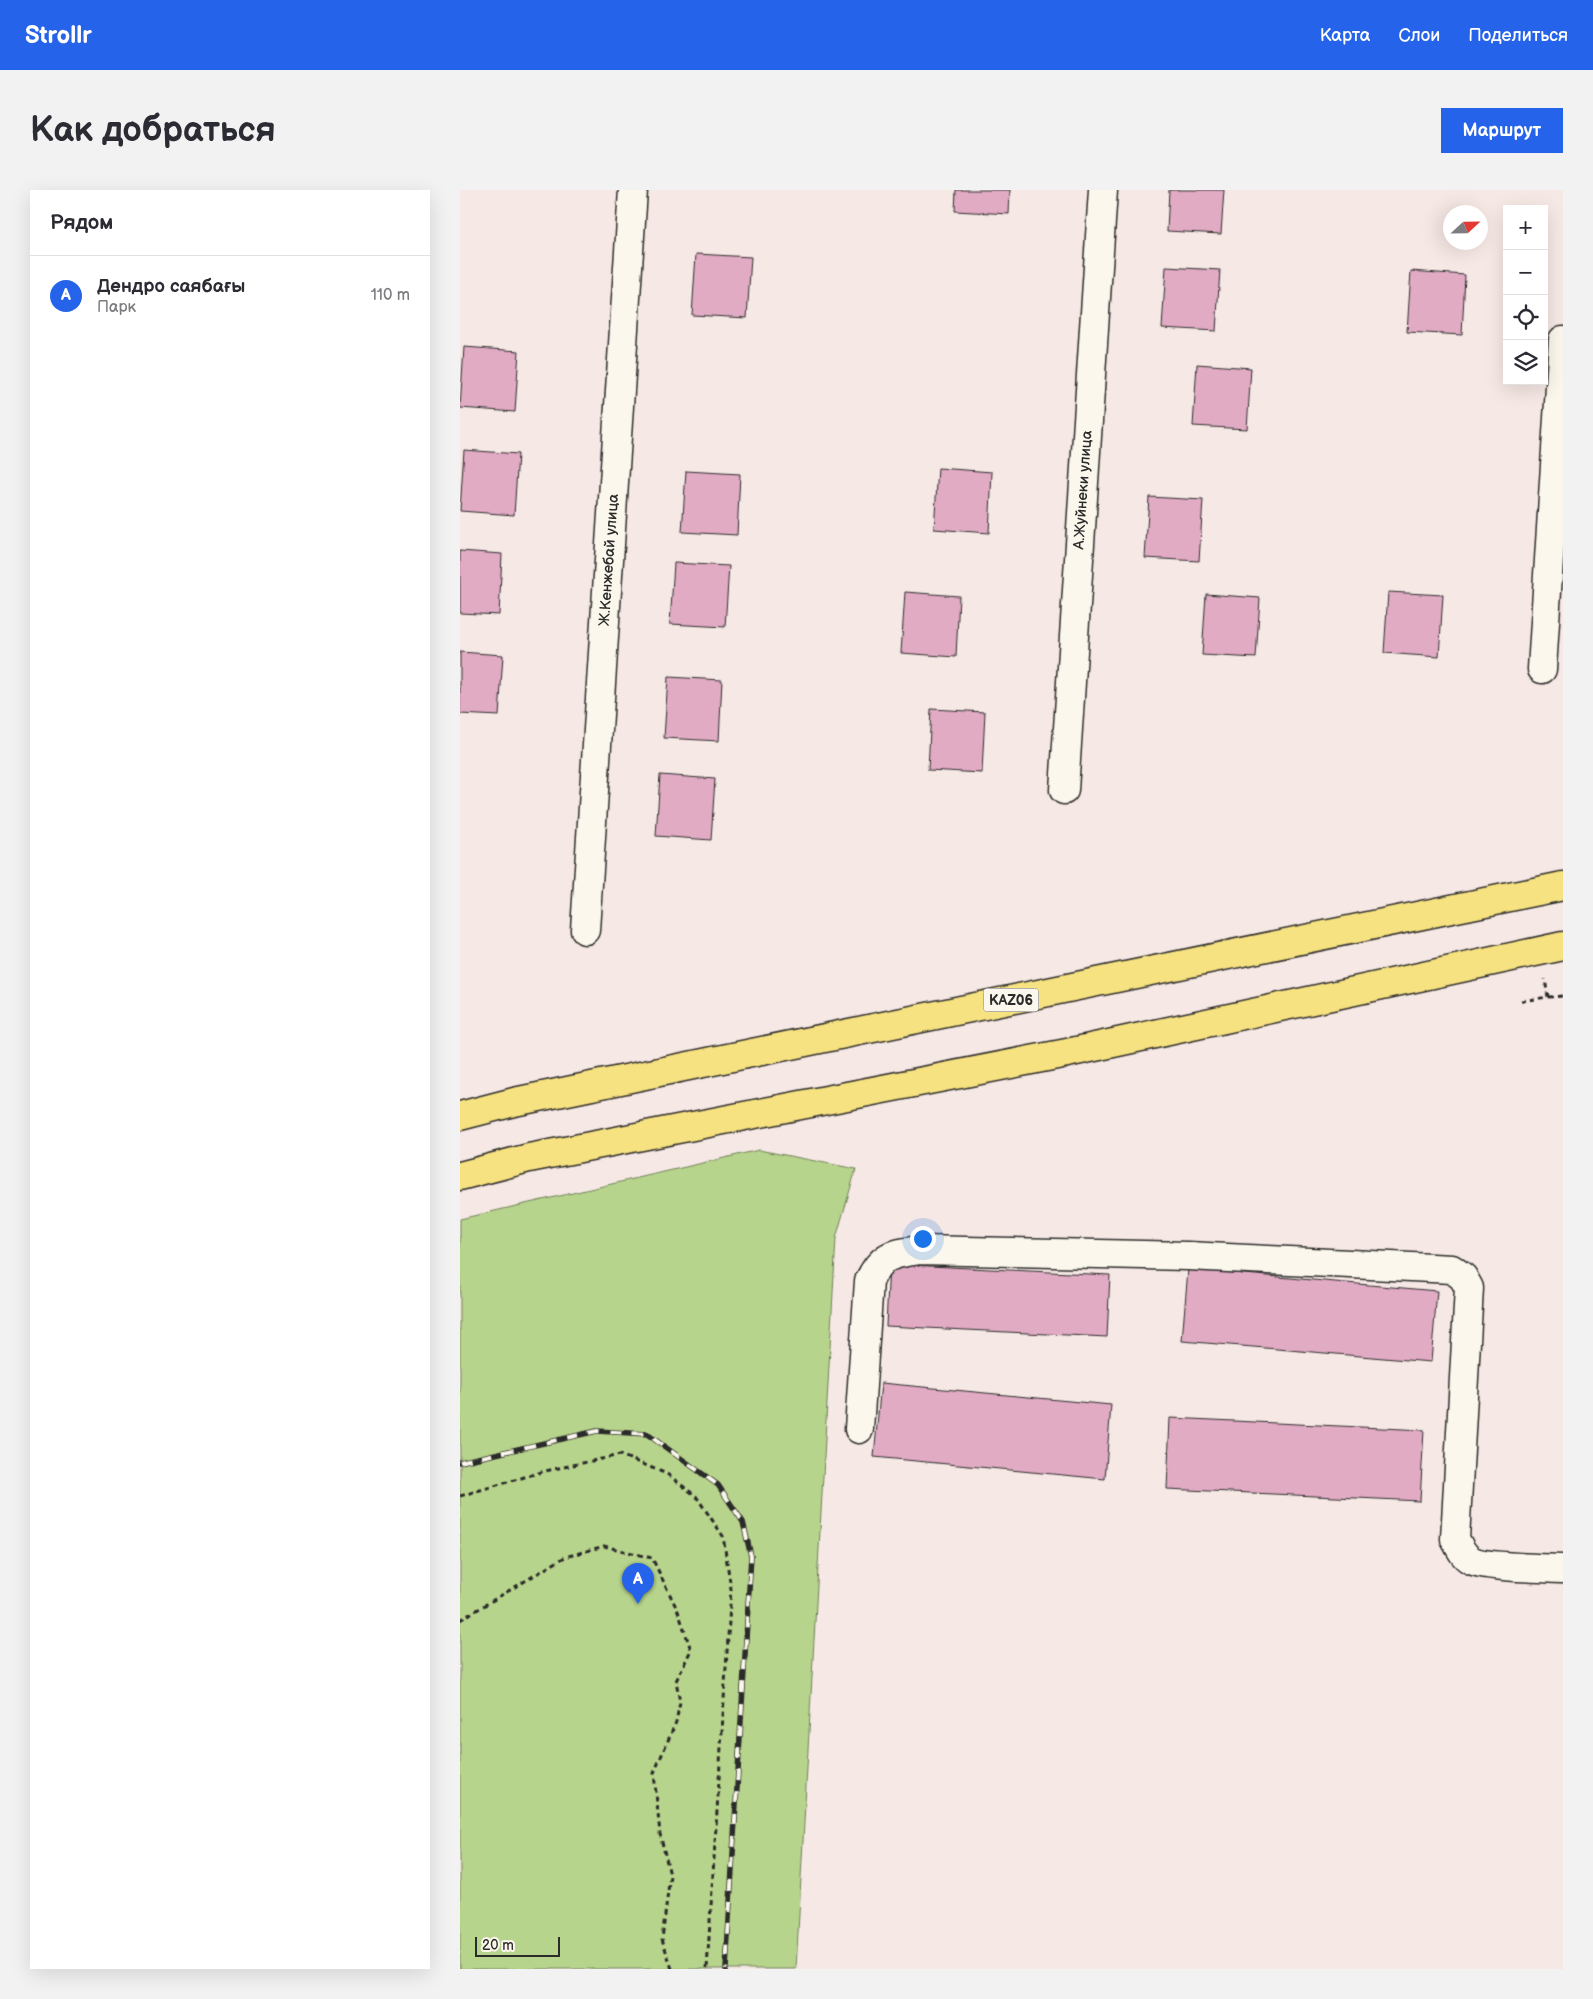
<!DOCTYPE html>
<html lang="ru">
<head>
<meta charset="utf-8">
<style>
  :root { --surface:#fff; --page:#f2f2f3; --text:#2b2b33; --muted:#7c7c81; --line:#e1e1e2; --accent:#2563eb }
  body { margin:0; font-family:"Balsamiq Sans",sans-serif; background:var(--page); color:var(--text) }
  .controls { position:absolute; right:15px; top:15px; display:grid; overflow:hidden; border-radius:0px; box-shadow:0 5px 20px #0002 }
  .controls button { width:45px; height:45px; display:grid; place-items:center; padding:0; border:0; border-bottom:1px solid var(--line); background:var(--surface); color:var(--text); font:25px sans-serif }
  .compass { position:absolute; left:983px; top:15px; width:45px; height:45px; border-radius:50%; background:var(--surface); box-shadow:0 5px 20px #0002; rotate:68deg }
  .scale { position:absolute; left:15px; bottom:12px; width:85px; box-sizing:border-box; padding-left:5px; border:2px solid #2b2b2b; border-top:0; font-size:14px; line-height:18px; white-space:nowrap; color:#2b2b2b; -webkit-text-stroke:4px #fbf7ec; paint-order:stroke }
  .you { position:absolute; left:462px; top:1048px; width:18px; height:18px; margin:-12px; border:4px solid #fff; border-radius:50%; background:#1a73e8; box-shadow:0 0 0 8px #1a73e833 }
  .badge { display:grid; place-items:center; width:32px; height:32px; border-radius:50%; background:var(--accent); color:#fff; font-size:16px; font-weight:700 }
  .pin { position:absolute; translate:-50% -41px; filter:drop-shadow(0 1px 2px #0008) }
  .pin::after { content:''; position:absolute; top:26px; width:18px; height:15px; background:inherit; clip-path:polygon(0 0,100% 0,50% 100%) }
  .list { margin:0; padding:0; list-style:none }
  h2 { display:flex; justify-content:space-between; align-items:center; height:65px; margin:0; padding:0 20px; font-size:21px }
  h2 small { font-size:16px; font-weight:400; color:var(--muted) }
  .list li { display:grid; grid-template-columns:32px 1fr auto; gap:15px; align-items:center; box-sizing:border-box; height:80px; padding:0 20px; border-top:1px solid var(--line) }
  .list b { display:block; font-size:19px; white-space:nowrap }
  .list p { margin:0; font-size:16px; white-space:nowrap; color:var(--muted) }
  .list em { font-size:16px; font-style:normal; color:var(--muted) }
  .icon { flex:none; width:28px; height:28px; fill:none; stroke:currentColor; stroke-width:2; stroke-linecap:round; stroke-linejoin:round }
  .map { position:relative; flex:none; width:1103px; height:1779px; overflow:hidden; border-radius:0px }
  header { display:flex; align-items:center; gap:30px; box-sizing:border-box; height:70px; padding:0 25px; background:var(--accent); color:#fff }
  header strong { font-size:24px }
  nav { display:flex; gap:28px; margin-inline-start:auto; font-size:18px }
  .intro { display:flex; align-items:center; justify-content:space-between; box-sizing:border-box; height:120px; padding:0 30px }
  h1 { margin:0; font-size:35px }
  .button { padding:12px 22px; border-radius:0px; background:var(--accent); color:#fff; font-size:18px; font-weight:700 }
  main { display:flex; gap:30px; padding:0 30px }
  aside { flex:1; background:var(--surface); border-radius:0px; box-shadow:0 5px 20px #0002 }
  .map>svg:first-child { display:block }
  .green { fill:#b7d48c; stroke:#71805c }
  .building { fill:#e1abc4; stroke:#2b2b2b }
  .lines { fill:none; stroke-linecap:round; stroke-linejoin:round }
  .minor-casing { stroke:#2b2b2b; stroke-width:31 }
  .highway-casing { stroke:#2b2b2b; stroke-width:31 }
  .path { stroke:#2b2b2b; stroke-width:3; stroke-dasharray:5 4; stroke-linecap:butt }
  .minor { stroke:#fbf7ec; stroke-width:28 }
  .highway { stroke:#f7e281; stroke-width:28 }
  .rail-casing { stroke:#2b2b2b; stroke-width:5.5 }
  .rail { stroke:#fbf7ec; stroke-width:4; stroke-dasharray:11; stroke-linecap:butt }
  .labels { text-anchor:middle; dominant-baseline:central; stroke-width:4.5; stroke-linejoin:round; paint-order:stroke }
  .shield { fill:#fbf7ec; stroke:#696865; stroke-width:1 }
  .shield-label { font-size:14px; font-weight:bold; fill:#2b2b2b }
  .street-label { font-size:15px; fill:#2b2b2b; stroke:#fbf7ec }
</style>
</head>
<body>
<header>
<strong>Strollr</strong>
<nav><a>Карта</a><a>Слои</a><a>Поделиться</a></nav>
</header>
<div class="intro"><h1>Как добраться</h1><a class="button">Маршрут</a></div>
<main>
<aside>
<h2>Рядом<small></small></h2>
<ul class="list">
<li><span class="badge">A</span><div><b>Дендро саябағы</b><p>Парк</p></div><em>110 m</em></li>
</ul>
</aside>
<div class="map">
<svg width="1103" height="1779" viewBox="0 0 1103 1779">
  <rect width="100%" height="100%" fill="#f6e8e4"/>
  <filter id="ink" filterUnits="userSpaceOnUse"><feTurbulence type="fractalNoise" baseFrequency=".02" numOctaves="2"/><feDisplacementMap in="SourceGraphic" scale="10" xChannelSelector="R" yChannelSelector="G"/><feConvolveMatrix kernelMatrix="1 2 1 2 8 2 1 2 1" color-interpolation-filters="sRGB"/></filter>
  <g filter="url(#ink)">
    <path class="green" d="M 299,960 L 396,979 L 376,1048 L 336,1779 L 0,1779 L 0,1029 Z"/>
    <path class="building" d="M 496,0 L 550,0 L 549,24 L 495,21 Z
      M 709,0 L 764,0 L 761,44 L 707,41 Z
      M 236,64 L 291,67 L 287,128 L 232,125 Z
      M 706,77 L 760,80 L 756,141 L 702,138 Z
      M 951,81 L 1005,85 L 1002,145 L 947,142 Z
      M 4,157 L 59,161 L 55,222 L 0,218 Z
      M 737,174 L 791,178 L 787,239 L 733,236 Z
      M 4,260 L 58,264 L 54,325 L 0,321 Z
      M 478,278 L 532,282 L 529,343 L 474,339 Z
      M 226,281 L 280,284 L 277,345 L 222,342 Z
      M 689,307 L 743,310 L 739,371 L 685,368 Z
      M 0,361 L 42,364 L 39,425 L 0,423 Z
      M 214,373 L 269,376 L 265,437 L 210,434 Z
      M 445,402 L 499,406 L 496,467 L 441,463 Z
      M 928,402 L 983,405 L 979,467 L 924,463 Z
      M 746,404 L 800,408 L 796,468 L 742,465 Z
      M 0,462 L 43,465 L 39,526 L 0,524 Z
      M 208,487 L 262,490 L 259,551 L 204,548 Z
      M 471,519 L 525,522 L 522,583 L 468,580 Z
      M 200,585 L 255,589 L 251,650 L 196,646 Z
      M 429,1074 L 650,1085 L 647,1147 L 426,1136 Z
      M 728,1079 L 977,1101 L 971,1172 L 722,1151 Z
      M 421,1193 L 651,1215 L 645,1289 L 414,1267 Z
      M 710,1228 L 964,1240 L 960,1311 L 707,1299 Z"/>
    <g class="lines">
      <g class="minor-casing">
        <path id="minor" d="M 1082,479 L 1103,150
          M 604,600 L 643,0
          M 125,740 L 173,0
          M 399,1239 L 409,1091 C 422,1064 432,1064 460,1060 L 728,1066 L 992,1079 L 1003,1087 L 1009,1098 L 995,1349 C 999,1356 1003,1366 1011,1370 C 1022,1377 1086,1378 1103,1379"/>
      </g>
      <g class="highway-casing">
        <path id="highway" d="M 0,926 L 54,912 L 1103,696
          M 0,986 L 69,968 L 607,863 L 1103,756"/>
      </g>
      <path class="path" d="M 1088,807 L 1103,806
        M 1061,811 L 1088,807 L 1085,789
        M 0,1306 L 85,1281 L 160,1265 L 207,1284 L 236,1306 L 263,1346 L 271,1399 L 247,1779
        M 0,1430 L 105,1367 L 144,1356 L 192,1368 L 218,1421 L 231,1460 L 216,1491 L 220,1512 L 216,1532 L 194,1583 L 200,1644 L 210,1685 L 202,1749 L 212,1779"/>
      <use href="#minor" class="minor"/>
      <use href="#highway" class="highway"/>
      <g class="rail-casing">
        <path id="rail" d="M 0,1272 L 137,1241 L 187,1244 L 258,1295 L 283,1332 L 291,1366 L 266,1779"/>
      </g>
      <use href="#rail" class="rail"/>
    </g>
  </g>
  <g class="labels">
    <rect class="shield" x="523.5" y="798.5" width="55" height="23" rx="4"/>
    <g class="shield-label">
      <text x="551" y="810">KАZ06</text>
    </g>
    <g class="street-label">
      <text transform="translate(623 300) rotate(-86)">А.Жуйнеки улица</text>
      <text transform="translate(149 370) rotate(-86)">Ж.Кенжебай улица</text>
    </g>
  </g>
</svg>
<div class="controls">
<button>+</button>
<button>−</button>
<button><svg class="icon" aria-label="locate" viewBox="0 0 24 24"><circle cx="12" cy="12" r="6"/><path d="M12 2v4M12 18v4M2 12h4M18 12h4"/></svg></button>
<button><svg class="icon" aria-label="layers" viewBox="0 0 24 24"><path d="M12 4l9 5-9 5-9-5zM3 14l9 5 9-5"/></svg></button>
</div>
<svg class="compass" viewBox="-18 -18 36 36"><path d="M0-13l5 13h-10z" fill="#e53935"/><path d="M0 13l5-13h-10z" fill="#7c7c81"/></svg>
<div class="scale">20 m</div>
<div class="you"></div>
<div class="pin badge" style="left:178px;top:1414px">A</div>
</div>
</main>
</body>
</html>
